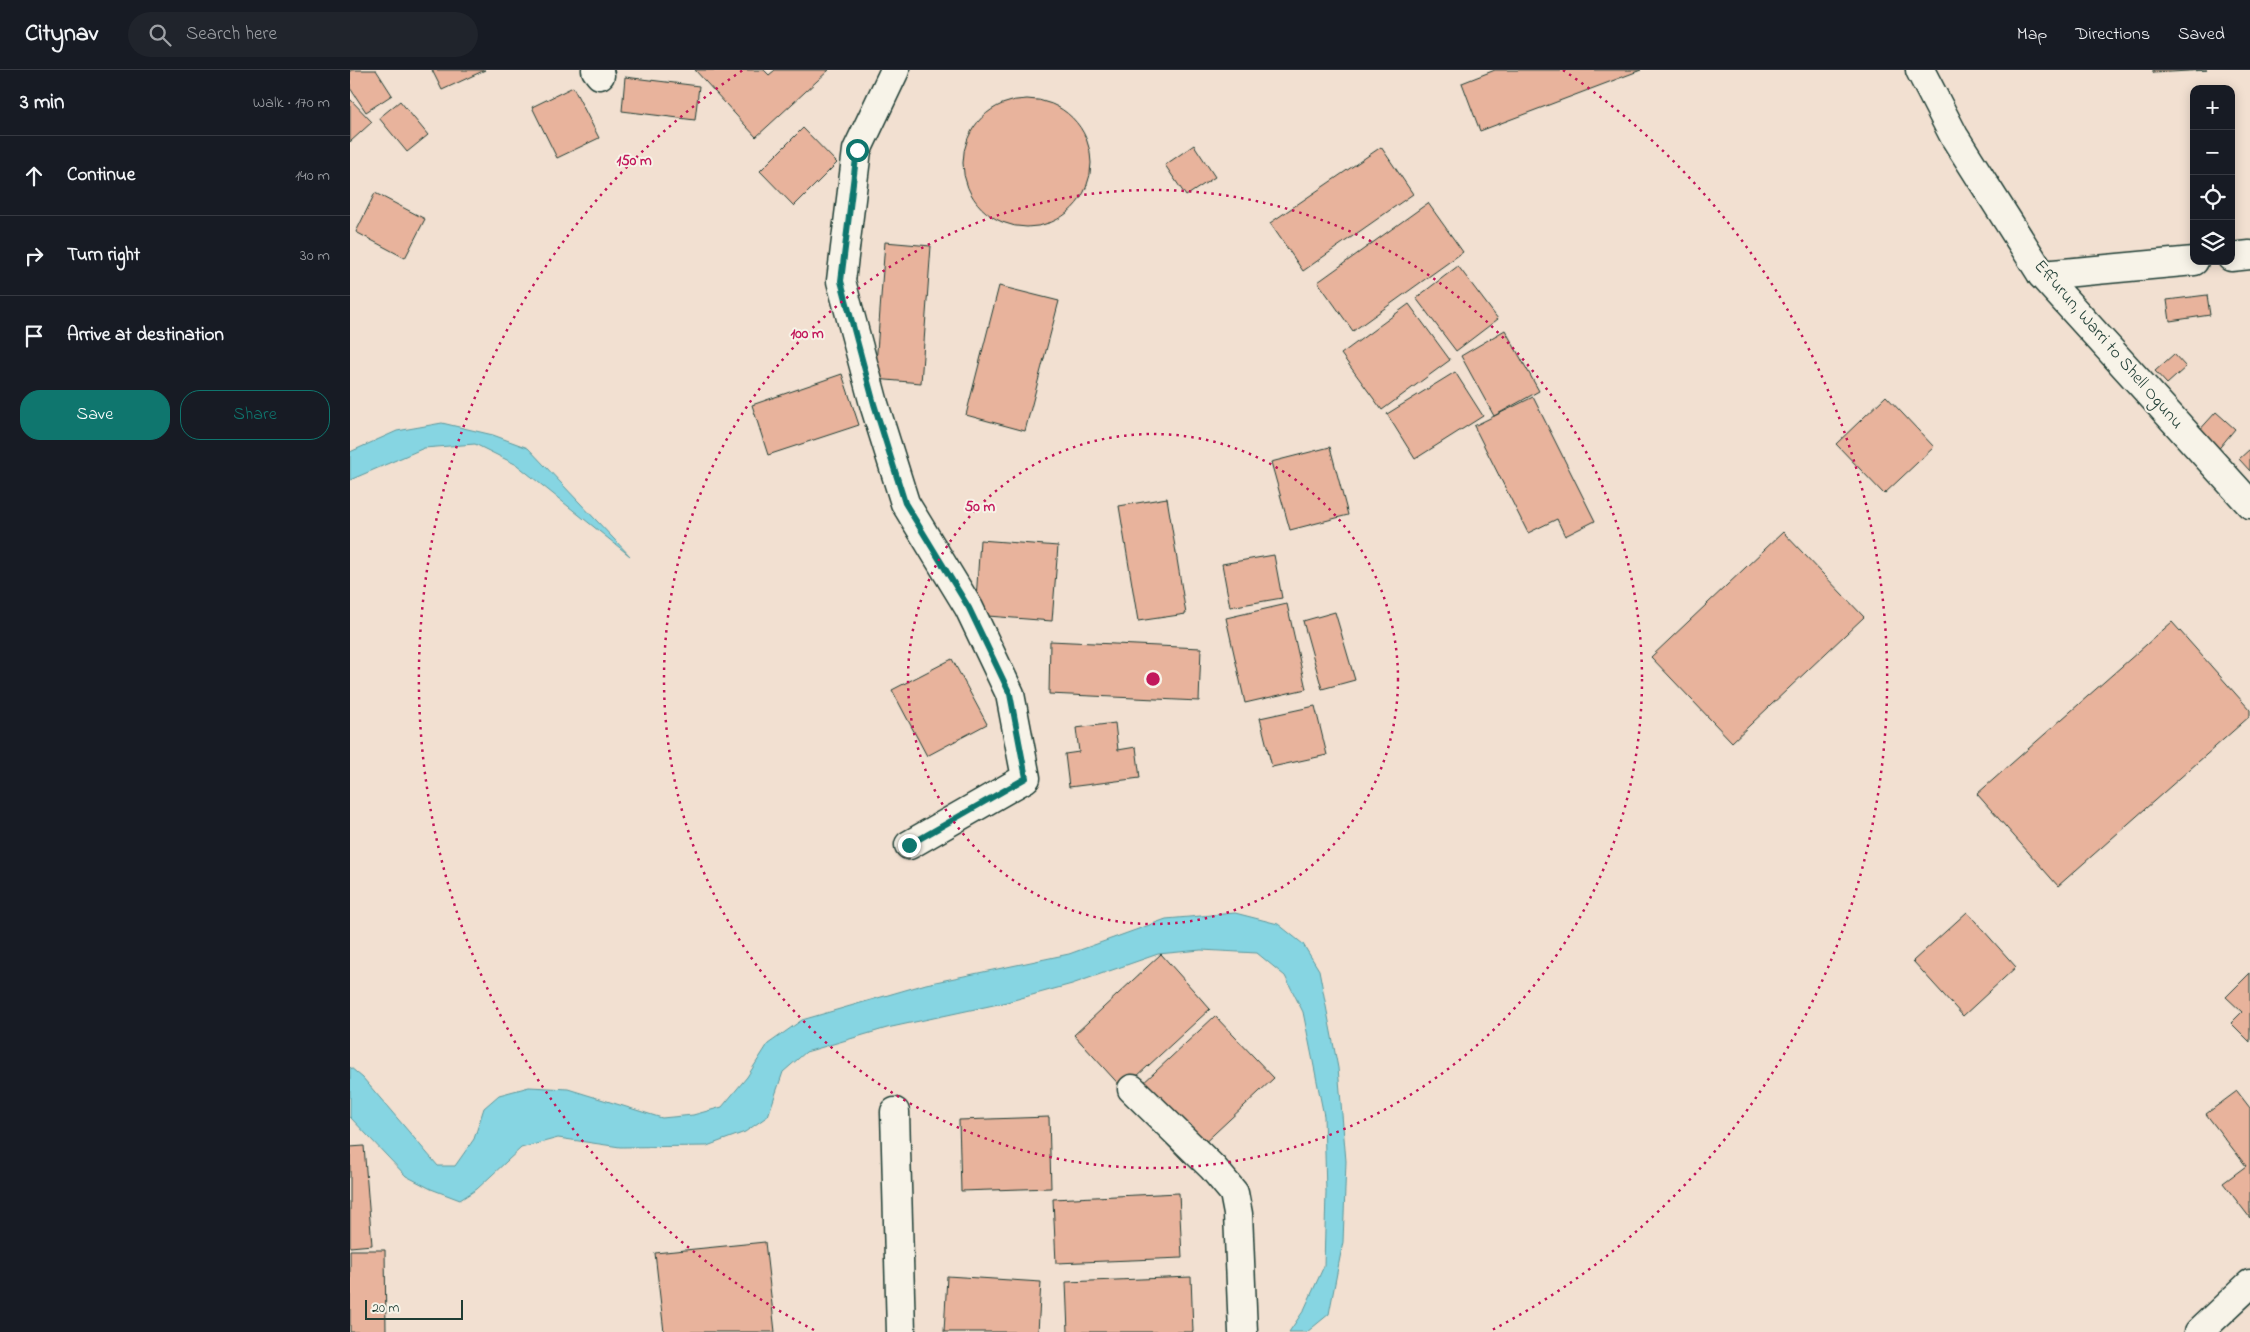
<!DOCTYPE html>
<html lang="en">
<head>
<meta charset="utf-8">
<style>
  :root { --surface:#171b24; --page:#20242c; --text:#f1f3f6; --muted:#9ea1a6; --line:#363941; --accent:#0f766e }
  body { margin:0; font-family:"Indie Flower",sans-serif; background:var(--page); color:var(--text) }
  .controls { position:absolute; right:15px; top:15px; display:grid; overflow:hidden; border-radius:10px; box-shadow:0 2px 12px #0003 }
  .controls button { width:45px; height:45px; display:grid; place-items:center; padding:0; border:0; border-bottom:1px solid var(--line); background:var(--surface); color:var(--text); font:25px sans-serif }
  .scale { position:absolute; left:15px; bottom:12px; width:98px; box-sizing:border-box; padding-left:5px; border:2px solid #1f3d34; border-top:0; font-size:14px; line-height:18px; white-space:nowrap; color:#1f3d34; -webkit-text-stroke:4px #f7f3e8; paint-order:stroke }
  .stop { position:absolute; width:15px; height:15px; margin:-11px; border:4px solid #0f766e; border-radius:50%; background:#fff }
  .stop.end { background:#0f766e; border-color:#fff; box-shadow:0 1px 5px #0008 }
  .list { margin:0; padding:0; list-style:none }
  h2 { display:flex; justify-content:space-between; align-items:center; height:65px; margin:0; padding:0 20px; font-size:21px }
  h2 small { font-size:16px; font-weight:400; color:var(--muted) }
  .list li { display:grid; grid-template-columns:32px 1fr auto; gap:15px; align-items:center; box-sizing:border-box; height:80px; padding:0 20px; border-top:1px solid var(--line) }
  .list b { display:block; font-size:19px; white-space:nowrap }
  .list em { font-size:16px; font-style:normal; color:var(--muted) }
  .actions { display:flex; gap:10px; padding:15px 20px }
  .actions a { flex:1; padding:11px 0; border:1px solid var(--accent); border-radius:20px; text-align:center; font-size:18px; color:var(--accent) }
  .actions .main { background:var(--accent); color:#fff }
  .icon { flex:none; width:28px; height:28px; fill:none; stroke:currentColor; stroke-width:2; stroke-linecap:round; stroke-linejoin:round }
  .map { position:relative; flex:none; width:1900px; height:1262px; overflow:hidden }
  header { display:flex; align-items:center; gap:30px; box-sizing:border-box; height:70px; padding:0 25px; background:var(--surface); border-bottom:1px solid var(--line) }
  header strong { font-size:24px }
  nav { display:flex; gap:28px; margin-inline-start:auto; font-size:18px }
  .search { width:350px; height:45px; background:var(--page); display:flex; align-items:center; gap:12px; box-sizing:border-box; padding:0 18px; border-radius:28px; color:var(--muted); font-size:19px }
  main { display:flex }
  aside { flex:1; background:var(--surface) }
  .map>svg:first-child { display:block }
  .water { fill:#86d5e2; stroke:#5d989c }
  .building { fill:#e8b39c; stroke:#1f3d34 }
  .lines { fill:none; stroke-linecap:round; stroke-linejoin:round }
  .street-casing { stroke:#1f3d34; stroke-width:31 }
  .secondary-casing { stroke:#1f3d34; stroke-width:31 }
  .street { stroke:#f7f3e8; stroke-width:28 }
  .secondary { stroke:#f7f3e8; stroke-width:28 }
  .route { stroke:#0f766e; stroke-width:6 }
  .ring { fill:none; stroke:#c2185b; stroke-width:2.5; stroke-dasharray:2.5 5 }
  .labels { text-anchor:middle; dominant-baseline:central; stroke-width:4; stroke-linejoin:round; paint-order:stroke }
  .street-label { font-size:18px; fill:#1f3d34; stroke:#f7f3e8 }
  .centre { fill:#c2185b; stroke:#f7f3e8; stroke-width:2.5 }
  .ring-label { font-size:15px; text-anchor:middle; font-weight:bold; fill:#c2185b; stroke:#f7f3e8; stroke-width:4; stroke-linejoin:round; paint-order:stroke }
</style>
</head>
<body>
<header>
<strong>Citynav</strong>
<div class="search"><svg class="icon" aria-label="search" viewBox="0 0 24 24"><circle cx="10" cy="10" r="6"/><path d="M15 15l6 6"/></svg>Search here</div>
<nav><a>Map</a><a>Directions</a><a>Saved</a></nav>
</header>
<main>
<aside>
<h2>3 min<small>Walk · 170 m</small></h2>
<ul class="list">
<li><svg class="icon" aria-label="ahead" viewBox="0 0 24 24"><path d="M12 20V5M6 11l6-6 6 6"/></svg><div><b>Continue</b></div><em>140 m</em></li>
<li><svg class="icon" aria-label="right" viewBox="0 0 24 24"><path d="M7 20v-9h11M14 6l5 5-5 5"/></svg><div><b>Turn right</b></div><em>30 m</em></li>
<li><svg class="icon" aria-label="arrive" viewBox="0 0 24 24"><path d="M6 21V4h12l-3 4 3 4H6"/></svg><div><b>Arrive at destination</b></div></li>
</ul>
<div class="actions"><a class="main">Save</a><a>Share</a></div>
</aside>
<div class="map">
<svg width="1900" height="1262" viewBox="0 0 1900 1262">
  <rect width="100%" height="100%" fill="#f2e0d1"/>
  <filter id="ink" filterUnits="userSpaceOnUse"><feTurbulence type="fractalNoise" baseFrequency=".02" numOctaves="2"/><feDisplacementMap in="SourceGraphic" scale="10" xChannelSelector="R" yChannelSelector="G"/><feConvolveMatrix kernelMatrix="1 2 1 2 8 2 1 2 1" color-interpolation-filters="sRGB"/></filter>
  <g filter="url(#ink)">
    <path class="water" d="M 92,353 L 143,365 L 178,378 L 280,486 L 167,395 L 125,374 L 74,378 L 0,410 L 0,382 L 47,361 Z
      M 885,843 L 928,854 L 953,874 L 969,900 L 988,998 L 996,1091 L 993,1172 L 979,1244 L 957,1262 L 939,1262 L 954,1240 L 974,1196 L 976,1122 L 974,1046 L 953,942 L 935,906 L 907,883 L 851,880 L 808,884 L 722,914 L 653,933 L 537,958 L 456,982 L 433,1002 L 418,1046 L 395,1062 L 357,1076 L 270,1077 L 208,1068 L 171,1078 L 127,1119 L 110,1130 L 81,1119 L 56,1106 L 0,1047 L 0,997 L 13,1008 L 88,1096 L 105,1096 L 124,1069 L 134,1038 L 149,1025 L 179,1017 L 218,1019 L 312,1048 L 343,1045 L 372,1037 L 397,1007 L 418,974 L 452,950 L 576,914 L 719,884 L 816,849 Z"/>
    <path class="building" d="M 0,0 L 26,0 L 42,25 L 16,42 L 0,18 Z
      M 82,0 L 135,0 L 92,20 Z
      M 345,0 L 414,0 L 419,5 L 425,0 L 479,0 L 406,67 Z
      M 1145,0 L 1291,0 L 1130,61 L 1112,13 Z
      M 1803,0 L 1857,0 L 1803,3 Z
      M 275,7 L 349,16 L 345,50 L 272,41 Z
      M 223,17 L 249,68 L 207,88 L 182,37 Z
      M613 93a64 64 0 1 1 128 0a64 64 0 1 1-128 0Z
      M 0,29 L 22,52 L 0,72 Z
      M 50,31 L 78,65 L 57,82 L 29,48 Z
      M 453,58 L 487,93 L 444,136 L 410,101 Z
      M 844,75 L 865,107 L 836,126 L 815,95 Z
      M 1031,77 L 1063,124 L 953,201 L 920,153 Z
      M 25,123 L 75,149 L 55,188 L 6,162 Z
      M 1078,133 L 1113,182 L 1003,261 L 968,212 Z
      M 535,172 L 581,176 L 571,313 L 525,309 Z
      M 1108,196 L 1148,249 L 1106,281 L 1066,228 Z
      M 649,216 L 709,231 L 675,361 L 616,345 Z
      M 1857,225 L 1860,245 L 1820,251 L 1817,230 Z
      M 1059,234 L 1100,290 L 1032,340 L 991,284 Z
      M 1155,260 L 1189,321 L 1144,346 L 1111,286 Z
      M 1824,284 L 1836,297 L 1817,314 L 1805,301 Z
      M 1105,302 L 1133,346 L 1065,389 L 1037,344 Z
      M 492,304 L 509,355 L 418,385 L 402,335 Z
      M 1536,326 L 1584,377 L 1534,424 L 1486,374 Z
      M 1183,327 L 1245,451 L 1215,466 L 1207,449 L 1178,463 L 1124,356 Z
      M 1866,342 L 1885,359 L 1866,382 L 1846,364 Z
      M 980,377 L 998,445 L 940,460 L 921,392 Z
      M 1900,379 L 1900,401 L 1889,389 Z
      M 817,428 L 836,544 L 788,551 L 769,436 Z
      M 1433,462 L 1514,547 L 1382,672 L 1301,587 Z
      M 630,470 L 708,476 L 702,551 L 625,545 Z
      M 924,485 L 932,528 L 880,537 L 872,494 Z
      M 937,534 L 956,619 L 895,633 L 876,548 Z
      M 985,542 L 1005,610 L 972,619 L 953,551 Z
      M 1822,552 L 1900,640 L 1900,646 L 1708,816 L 1627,724 Z
      M 700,571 L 851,578 L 849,631 L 699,624 Z
      M 602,589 L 637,654 L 577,686 L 542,620 Z
      M 965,636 L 977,685 L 922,697 L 910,648 Z
      M 765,653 L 768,680 L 786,677 L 790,708 L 719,717 L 715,684 L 729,682 L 726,658 Z
      M 1617,842 L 1666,897 L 1613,946 L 1563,891 Z
      M 811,884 L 860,939 L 773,1019 L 724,965 Z
      M 1900,903 L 1900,972 L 1881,953 L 1892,942 L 1876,927 Z
      M 865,946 L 924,1008 L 834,1092 L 775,1030 Z
      M 1887,1021 L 1900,1038 L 1900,1148 L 1873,1113 L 1896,1096 L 1856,1044 Z
      M 699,1047 L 701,1118 L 611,1121 L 609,1050 Z
      M 14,1076 L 22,1175 L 0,1177 L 0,1077 Z
      M 829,1123 L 832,1188 L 706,1193 L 703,1129 Z
      M 415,1172 L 425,1262 L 314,1262 L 305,1183 Z
      M 0,1180 L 35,1180 L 36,1262 L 0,1262 Z
      M 597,1206 L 691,1212 L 688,1262 L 594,1262 Z
      M 841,1207 L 843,1262 L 718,1262 L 716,1212 Z"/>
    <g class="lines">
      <g class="street-casing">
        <path id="street" d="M 246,0 L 250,5
          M 545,0 L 507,80 L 491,211 L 524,334 L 555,433 L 619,538 L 660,624 L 676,708 L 559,775
          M 1881,187 L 1900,185
          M 1692,205 L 1844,191
          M 782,1019 L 863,1098 L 884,1123 L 888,1144 L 893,1262
          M 545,1042 L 551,1262
          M 1849,1262 L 1900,1214"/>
      </g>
      <g class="secondary-casing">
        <path id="secondary" d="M 1570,0 L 1604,66 L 1692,205 L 1900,434"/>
      </g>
      <use href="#street" class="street"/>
      <use href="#secondary" class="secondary"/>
    </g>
  </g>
  <g class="lines" filter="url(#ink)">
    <path class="route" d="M 507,80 L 491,211 L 524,334 L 555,433 L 619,538 L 660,624 L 676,708 L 559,775"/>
  </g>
  <g class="ring">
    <circle cx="803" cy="609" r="245"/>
    <circle cx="803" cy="609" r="489"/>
    <path d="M464 1260A734 734 0 0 1 393 0M1213 0A734 734 0 0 1 1142 1260"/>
  </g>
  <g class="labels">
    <g class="street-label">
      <text transform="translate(1758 275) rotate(49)">Effurun, Warri to Shell Ogunu</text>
    </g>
  </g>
  <circle cx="803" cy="609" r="8" class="centre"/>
  <g class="ring-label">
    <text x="284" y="95">150 m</text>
    <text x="457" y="268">100 m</text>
    <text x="630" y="441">50 m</text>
  </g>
</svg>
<div class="controls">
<button>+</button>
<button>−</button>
<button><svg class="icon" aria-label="locate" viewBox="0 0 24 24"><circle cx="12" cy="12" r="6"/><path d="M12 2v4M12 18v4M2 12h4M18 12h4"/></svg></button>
<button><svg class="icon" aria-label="layers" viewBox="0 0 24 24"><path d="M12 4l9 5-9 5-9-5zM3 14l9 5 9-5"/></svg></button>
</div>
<div class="scale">20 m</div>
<div class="stop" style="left:507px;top:80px"></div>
<div class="stop end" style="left:559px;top:775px"></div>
</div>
</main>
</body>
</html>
